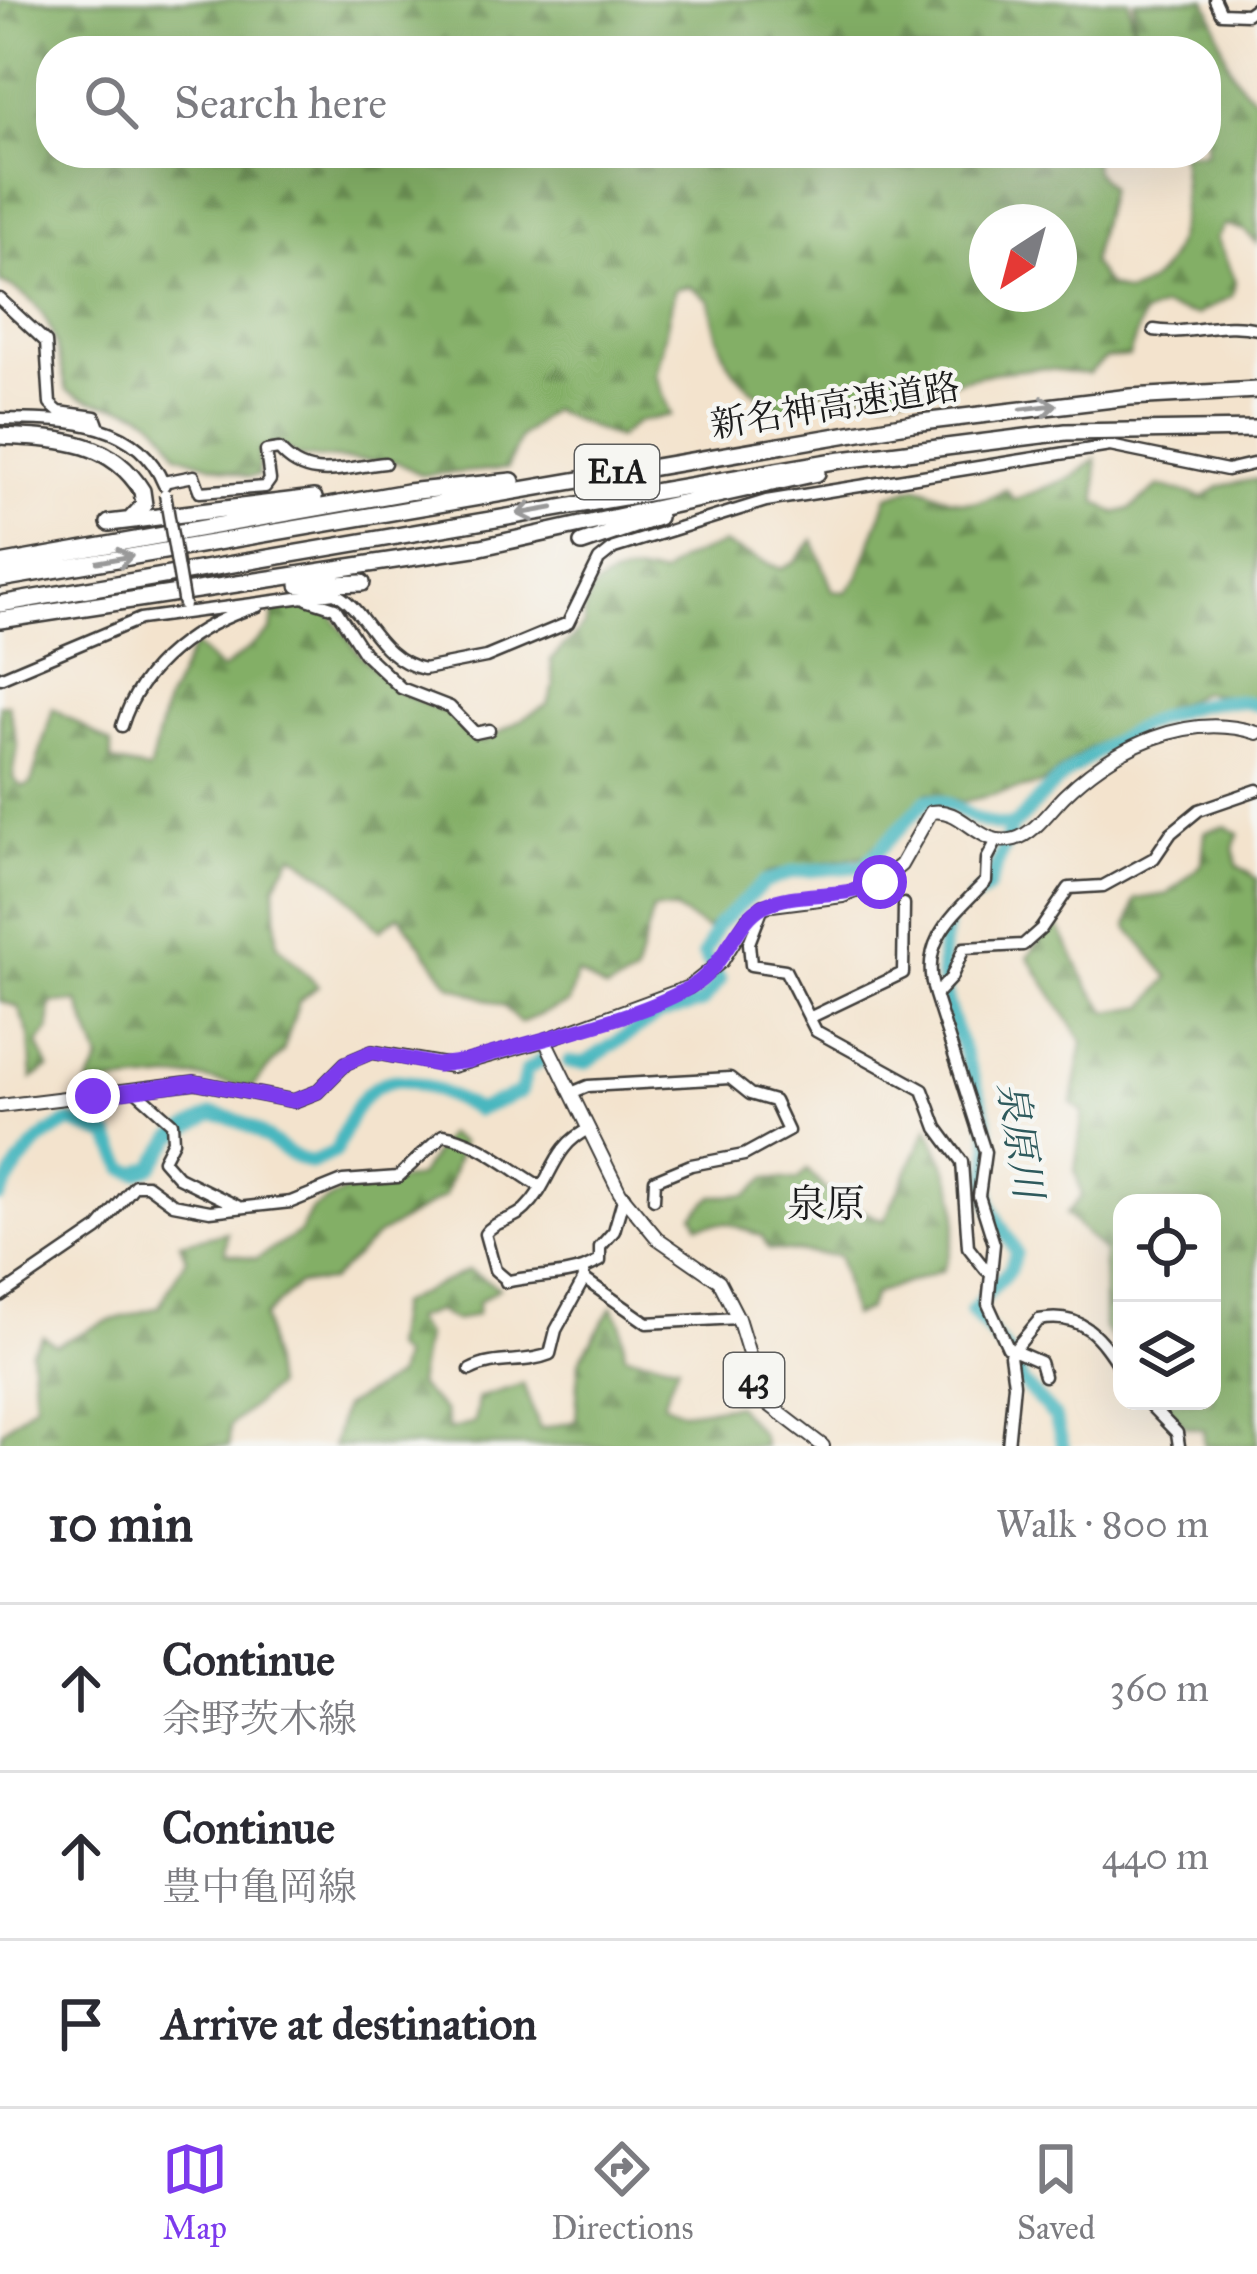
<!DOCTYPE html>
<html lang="en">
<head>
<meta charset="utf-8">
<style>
  :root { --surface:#fff; --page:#f7f7f7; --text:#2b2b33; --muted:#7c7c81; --line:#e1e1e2; --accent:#7c3aed }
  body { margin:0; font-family:"IM FELL Great Primer","Noto Serif JP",serif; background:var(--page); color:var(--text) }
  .controls { position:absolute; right:36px; bottom:36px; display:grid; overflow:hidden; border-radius:24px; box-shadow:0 12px 48px #0002 }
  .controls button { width:108px; height:108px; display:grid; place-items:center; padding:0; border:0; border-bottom:3px solid var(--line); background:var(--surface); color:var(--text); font:60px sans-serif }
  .compass { position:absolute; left:969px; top:204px; width:108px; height:108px; border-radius:50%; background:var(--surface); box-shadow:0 12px 48px #0002; rotate:216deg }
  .stop { position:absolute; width:36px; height:36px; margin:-27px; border:9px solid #7c3aed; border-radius:50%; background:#fff }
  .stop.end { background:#7c3aed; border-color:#fff; box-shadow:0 3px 12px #0008 }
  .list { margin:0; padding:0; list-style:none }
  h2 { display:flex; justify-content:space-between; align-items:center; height:156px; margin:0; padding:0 48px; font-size:51px }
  h2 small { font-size:39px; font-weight:400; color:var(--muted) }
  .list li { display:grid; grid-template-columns:78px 1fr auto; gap:36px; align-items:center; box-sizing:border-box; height:168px; padding:0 48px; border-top:3px solid var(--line) }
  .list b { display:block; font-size:45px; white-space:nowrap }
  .list p { margin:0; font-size:39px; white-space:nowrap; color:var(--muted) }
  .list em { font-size:39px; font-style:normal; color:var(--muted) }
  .icon { flex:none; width:66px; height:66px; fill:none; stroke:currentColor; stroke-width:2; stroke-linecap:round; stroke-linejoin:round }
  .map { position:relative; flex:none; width:1257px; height:1446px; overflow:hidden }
  .search { position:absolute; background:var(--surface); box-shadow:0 12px 48px #0002; left:36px; right:36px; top:36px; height:132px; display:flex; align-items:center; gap:30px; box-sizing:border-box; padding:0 42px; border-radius:48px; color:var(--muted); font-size:45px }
  .sheet { height:660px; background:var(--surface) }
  nav { display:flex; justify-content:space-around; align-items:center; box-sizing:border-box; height:168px; border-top:3px solid var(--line); background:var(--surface); font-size:33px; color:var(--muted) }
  nav a { display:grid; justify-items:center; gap:6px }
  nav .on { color:var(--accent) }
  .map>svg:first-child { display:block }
  .forest { fill:url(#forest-firs); stroke:#506641; stroke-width:3; fill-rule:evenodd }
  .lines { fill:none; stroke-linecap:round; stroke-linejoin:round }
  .river { stroke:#48b7bf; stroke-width:14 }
  .minor-casing { stroke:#3c3a37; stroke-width:15 }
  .major-casing { stroke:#3c3a37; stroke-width:16 }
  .highway-casing { stroke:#3c3a37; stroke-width:20 }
  .minor { stroke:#fff; stroke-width:10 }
  .major { stroke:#fff; stroke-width:12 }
  .highway { stroke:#fff; stroke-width:15 }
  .minor-bridge-casing { stroke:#3c3a37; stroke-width:15; stroke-linecap:butt }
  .minor-bridge { stroke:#fff; stroke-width:10 }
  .oneway { stroke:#999 }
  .route { stroke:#7c3aed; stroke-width:15 }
  .labels { text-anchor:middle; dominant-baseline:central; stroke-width:9; stroke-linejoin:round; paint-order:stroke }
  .shield { fill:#f6f6f2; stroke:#5d5d5c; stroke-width:3 }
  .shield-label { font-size:33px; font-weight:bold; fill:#1c1c1c }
  .street-label { font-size:36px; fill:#1c1c1c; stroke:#f6f6f2 }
  .water-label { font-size:39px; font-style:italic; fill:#2e5a5d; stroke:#f6f6f2 }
  .neighbourhood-label { font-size:39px; fill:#1c1c1c; stroke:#f6f6f2 }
</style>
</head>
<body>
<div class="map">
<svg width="1257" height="1446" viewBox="0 0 1257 1446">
  <defs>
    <pattern id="forest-firs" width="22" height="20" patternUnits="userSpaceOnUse" patternTransform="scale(3)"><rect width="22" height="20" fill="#83af66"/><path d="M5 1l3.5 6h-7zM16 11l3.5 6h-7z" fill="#6a8e53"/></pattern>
  </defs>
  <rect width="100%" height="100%" fill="#f6f6f2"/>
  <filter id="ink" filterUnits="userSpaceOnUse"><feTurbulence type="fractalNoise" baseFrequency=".00833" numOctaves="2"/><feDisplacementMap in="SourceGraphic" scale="24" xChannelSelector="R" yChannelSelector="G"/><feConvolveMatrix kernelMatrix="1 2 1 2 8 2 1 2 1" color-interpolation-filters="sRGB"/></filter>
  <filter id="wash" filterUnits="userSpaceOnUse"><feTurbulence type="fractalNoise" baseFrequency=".004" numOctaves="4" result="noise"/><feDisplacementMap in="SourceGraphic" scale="48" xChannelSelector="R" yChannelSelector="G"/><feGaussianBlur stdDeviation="2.7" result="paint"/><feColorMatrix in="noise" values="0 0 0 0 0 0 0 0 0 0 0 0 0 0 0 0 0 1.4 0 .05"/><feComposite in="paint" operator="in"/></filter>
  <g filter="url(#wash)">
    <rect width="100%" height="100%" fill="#f3e3cd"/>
    <path class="forest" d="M 0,0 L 1129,0 L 1133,30 L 1129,51 L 51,51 L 51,153 L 1092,153 L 1095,171 L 1109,188 L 1091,263 L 1107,285 L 1126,293 C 1185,280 1186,200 1181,153 L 1206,153 L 1206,51 L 1134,51 L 1134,1 L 1206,0 C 1224,35 1221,75 1257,99 L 1257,243 L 1244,230 L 1224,225 L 1216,238 L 1236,281 L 1232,296 L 1197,315 L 1162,307 L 1143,315 L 1129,356 L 1106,358 L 1088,374 L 1040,368 L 993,373 L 884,397 L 831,385 L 797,406 L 780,410 C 728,376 722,359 709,300 L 690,286 L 675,289 L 656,376 L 671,415 L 637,422 L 617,438 L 551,410 L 520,437 L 507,469 L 422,475 L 397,462 L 301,457 L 277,444 L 259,450 L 258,476 L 248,477 L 177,454 C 147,391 116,417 67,391 C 55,342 53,303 0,282 ZM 987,222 L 1059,222 L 1059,294 L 987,294 Z
      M 1096,459 L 1097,502 L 1115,513 L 1130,509 L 1159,486 L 1204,497 L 1221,486 L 1257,479 L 1257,701 L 1202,692 L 1089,748 L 1041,784 L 962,802 L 928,792 L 869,855 L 769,872 L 706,929 L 675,910 L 653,909 L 635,976 L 606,990 L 577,973 L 569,1003 L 520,1023 L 504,1006 L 450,985 L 399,915 L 380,930 L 336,884 L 293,854 L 275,885 L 277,944 L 318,986 L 299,1001 L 283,1051 L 251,1088 L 195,1077 L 87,1086 L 100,1060 L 78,1002 L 51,1003 L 49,1030 L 38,1044 L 49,1068 L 32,1079 L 29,1035 L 18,1007 L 0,1001 L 0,705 L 8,704 L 18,746 L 13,778 L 22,787 L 31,784 L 53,708 L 111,744 L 111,761 L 149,771 L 166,703 L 194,645 L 222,670 L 271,631 L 274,605 L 328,610 L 361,656 L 393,689 L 451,715 L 467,736 L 483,742 L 548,704 L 554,686 L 551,660 L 584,625 C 584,574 621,570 663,575 L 680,560 L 723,544 L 781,569 L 795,562 L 813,540 L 833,591 L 846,592 L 858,577 L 888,496 L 918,486 C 954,500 971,513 1006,489 L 1014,500 L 1073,477 Z
      M 1226,826 L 1239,834 L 1234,846 L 1237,865 L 1257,879 L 1257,1446 L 1204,1446 L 1204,1430 L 1185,1426 L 1161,1401 L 1212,1401 L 1212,1203 L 1122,1203 L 1122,1353 L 1104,1328 L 1104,1252 L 1066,1214 L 1082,1196 L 1075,1170 L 1083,1112 L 1072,1103 L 1083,1042 L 1028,957 L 1055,919 L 1088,986 L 1108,1012 L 1146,1006 L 1169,977 L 1127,927 L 1136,899 L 1168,894 L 1202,864 L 1205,832 Z
      M 928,1127 C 955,1188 969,1205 943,1270 L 874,1294 L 867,1310 L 852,1316 L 839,1256 L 769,1249 L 762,1236 L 727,1223 L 699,1225 L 693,1215 L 713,1196 L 747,1195 L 767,1178 L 797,1180 L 807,1170 L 831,1195 L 884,1221 Z
      M 447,1134 L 462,1143 L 445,1196 L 378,1235 L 330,1281 L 298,1284 L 264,1317 L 274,1387 L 230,1426 L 229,1446 L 0,1446 L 2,1431 L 35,1403 L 31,1350 L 43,1336 L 56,1345 L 105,1322 L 159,1307 L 186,1258 L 180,1243 L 227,1232 L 225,1253 L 256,1259 L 300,1232 L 312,1209 L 345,1191 L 418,1177 Z
      M 469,1270 L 499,1288 L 478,1302 L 477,1314 L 455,1321 L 437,1311 L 413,1319 L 425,1336 L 417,1385 L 445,1412 L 449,1430 L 475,1423 L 478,1398 L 523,1384 L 540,1429 L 576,1421 L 579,1361 L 612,1307 L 621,1322 L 625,1355 L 678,1364 L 663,1403 L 683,1412 L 736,1405 L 761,1434 L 764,1446 L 333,1446 L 343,1407 L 396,1377 L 401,1357 L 392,1349 L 398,1304 Z"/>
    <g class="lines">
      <path class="river" d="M 973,899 L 988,888 L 1010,831
        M 947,928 C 924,995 982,1070 990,1140 C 993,1162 985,1182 991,1204 C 996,1223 1009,1236 1016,1253 L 1010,1269 L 972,1311 L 1014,1360 L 1022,1382 L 1055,1417 L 1063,1446
        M 569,1062 L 585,1063 L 659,1014 L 701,1003 L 720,980 L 704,955 L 717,926 L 764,883 L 793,872 L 864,866 L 927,800 C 953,797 970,827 1012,826 C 1026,817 1033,804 1045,793 C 1091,748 1192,686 1257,705
        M 0,1196 C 17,1165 36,1135 71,1122 L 109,1136 L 125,1169 L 137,1173 L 153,1166 L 174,1136 L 213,1114 C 260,1121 270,1150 311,1163 L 336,1151 C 370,1061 398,1069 477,1110 L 521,1092 L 526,1071 L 544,1058"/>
    </g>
  </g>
  <g filter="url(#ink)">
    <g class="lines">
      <g class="minor-casing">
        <path id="minor" d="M 1215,0 L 1221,13 L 1247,14 L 1257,7
          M 0,299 L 46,342 L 50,404 L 59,412 L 95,417 L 98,425
          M 1154,330 C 1189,336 1222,320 1257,329
          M 0,419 C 60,420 137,417 164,485
          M 163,482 L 194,476 L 200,492 L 265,487 L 270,480 L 266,451 L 279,449 C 308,484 345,467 385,463
          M 307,599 L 335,608 L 364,653 L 401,688 L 450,707 L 475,733 L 489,730
          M 0,678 L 140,619 L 334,593 C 366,607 376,659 424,669 L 486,657 L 568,623 L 599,560 L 614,548 L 766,501 L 1110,446 L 1227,470 L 1257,463
          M 122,726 C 140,665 198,624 258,606
          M 763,907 L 749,943 L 751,965 L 785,970 L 816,1031 L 923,1090 L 937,1128 L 962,1162 L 968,1247 L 986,1270
          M 935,995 C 918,942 953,915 986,881 L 987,859 L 997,840
          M 809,1018 L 903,973 L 904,904
          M 135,1090 L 172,1123 L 173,1141 L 163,1160 L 178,1177 L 239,1207
          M 571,1093 L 588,1086 L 730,1078 L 750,1094 L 774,1101 L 788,1131 L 744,1155 L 691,1165 L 655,1180 L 654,1199
          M 584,1279 L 647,1323 L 738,1318
          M 508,1281 L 495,1270 L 485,1234 C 495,1220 513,1221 525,1209 C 553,1182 551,1146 589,1129
          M 506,1282 C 532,1275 555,1278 583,1269
          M 0,1296 L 98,1229 L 135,1185 L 147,1185 L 173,1204 L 210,1211 L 291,1202 L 343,1181 L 398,1177 L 443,1135 C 476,1139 511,1169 541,1187
          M 470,1370 C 496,1356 523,1365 550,1354 L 556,1330 L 584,1279 L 583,1269 L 600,1261 L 600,1247 L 614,1231 L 624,1196
          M 1044,1376 L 1040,1362 L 1008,1348 L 988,1304 L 994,1244 L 979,1196 L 985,1152 L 935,995 L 951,978 L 964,948 L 1023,945 L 1041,929 L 1069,888 L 1103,886 L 1154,858 L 1171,833 L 1199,810 L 1257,790
          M 1146,1401 L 1177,1433 L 1179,1446
          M 1008,1446 L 1014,1384 L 1010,1355 L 1039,1320 C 1084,1312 1100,1337 1122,1371"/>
      </g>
      <g class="major-casing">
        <path id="major" d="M 545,1040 L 620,1193 L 657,1238 L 719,1281 L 738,1318 L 763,1400 L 823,1446
          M 0,1106 L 195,1082 L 294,1101 L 317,1092 L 346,1063 L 372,1052 L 452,1066 L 545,1040 L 689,987 L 722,961 L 747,920 L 764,906 L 843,896 L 880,882 L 901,865 L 931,812 C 964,806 978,849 1015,839 C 1034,834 1050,810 1064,796 C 1114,747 1188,711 1257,733"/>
      </g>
      <g class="highway-casing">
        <path id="highway" d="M 0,436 C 55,439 110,438 142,491 L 144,505 L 130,520
          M 109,523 L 314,498
          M 582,543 L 658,517
          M 0,564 L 407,492 L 512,481
          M 0,579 L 913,423 L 1130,397 L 1257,390
          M 299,585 L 362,583
          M 0,604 L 834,461 L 1066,432 L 1257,429
          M 0,620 L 481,547 L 817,473"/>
      </g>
      <use href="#minor" class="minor"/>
      <use href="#major" class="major"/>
      <use href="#highway" class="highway"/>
      <g class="minor-bridge-casing">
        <path id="minor-bridge" d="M 165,494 L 184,605"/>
      </g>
      <use href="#minor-bridge" class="minor-bridge"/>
    </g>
    <defs><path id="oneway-shaft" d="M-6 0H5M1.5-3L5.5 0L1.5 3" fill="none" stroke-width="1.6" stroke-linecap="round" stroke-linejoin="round" transform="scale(3)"/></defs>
    <g class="oneway">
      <use href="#oneway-shaft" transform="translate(1039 407) rotate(-7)"/>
      <use href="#oneway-shaft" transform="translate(535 511) rotate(170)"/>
      <use href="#oneway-shaft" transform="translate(115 559) rotate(-10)"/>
    </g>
  </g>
  <g class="lines" filter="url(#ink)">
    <path class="route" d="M 93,1096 L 195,1082 L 293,1101 L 317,1092 L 346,1063 L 372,1052 L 437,1065 L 468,1061 C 532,1040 642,1019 697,983 C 725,963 738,919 763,906 C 798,889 843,900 880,882"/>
  </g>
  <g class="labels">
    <g class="shield">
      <rect x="575" y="445" width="84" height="54" rx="9"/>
      <rect x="724" y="1353" width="60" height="54" rx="9"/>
    </g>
    <g class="shield-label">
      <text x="617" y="472">E1A</text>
      <text x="754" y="1380">43</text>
    </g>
    <g class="street-label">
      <text transform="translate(835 406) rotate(-9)">新名神高速道路</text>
    </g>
    <g class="water-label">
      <text transform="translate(1020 1140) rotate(81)">泉原川</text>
    </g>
    <g class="neighbourhood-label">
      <text x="826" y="1204">泉原</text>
    </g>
  </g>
</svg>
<div class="controls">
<button><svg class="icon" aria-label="locate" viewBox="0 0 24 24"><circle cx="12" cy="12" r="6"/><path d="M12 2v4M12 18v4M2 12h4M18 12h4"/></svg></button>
<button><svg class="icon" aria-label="layers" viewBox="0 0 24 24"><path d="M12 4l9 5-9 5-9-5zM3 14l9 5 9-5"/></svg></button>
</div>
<svg class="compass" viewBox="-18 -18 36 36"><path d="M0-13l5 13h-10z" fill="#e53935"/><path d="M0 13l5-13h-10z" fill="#7c7c81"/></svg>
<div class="stop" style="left:880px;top:882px"></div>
<div class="stop end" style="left:93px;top:1096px"></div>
<div class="search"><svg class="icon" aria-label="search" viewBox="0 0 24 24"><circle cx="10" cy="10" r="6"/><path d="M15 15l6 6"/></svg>Search here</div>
</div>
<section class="sheet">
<h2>10 min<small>Walk · 800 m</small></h2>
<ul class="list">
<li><svg class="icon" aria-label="ahead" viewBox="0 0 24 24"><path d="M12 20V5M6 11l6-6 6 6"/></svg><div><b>Continue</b><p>余野茨木線</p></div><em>360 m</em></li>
<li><svg class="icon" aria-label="ahead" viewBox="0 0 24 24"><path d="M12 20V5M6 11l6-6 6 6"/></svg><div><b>Continue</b><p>豊中亀岡線</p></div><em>440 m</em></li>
<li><svg class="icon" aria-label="arrive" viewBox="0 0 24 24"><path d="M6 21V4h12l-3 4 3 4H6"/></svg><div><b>Arrive at destination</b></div></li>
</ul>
</section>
<nav>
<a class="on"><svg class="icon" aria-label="map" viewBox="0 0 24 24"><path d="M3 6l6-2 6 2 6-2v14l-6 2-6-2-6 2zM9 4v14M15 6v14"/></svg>Map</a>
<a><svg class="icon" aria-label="directions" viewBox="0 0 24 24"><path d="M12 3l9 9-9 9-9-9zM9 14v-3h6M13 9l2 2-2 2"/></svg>Directions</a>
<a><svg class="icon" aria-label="saved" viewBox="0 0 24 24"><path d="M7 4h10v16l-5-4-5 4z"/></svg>Saved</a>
</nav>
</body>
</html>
